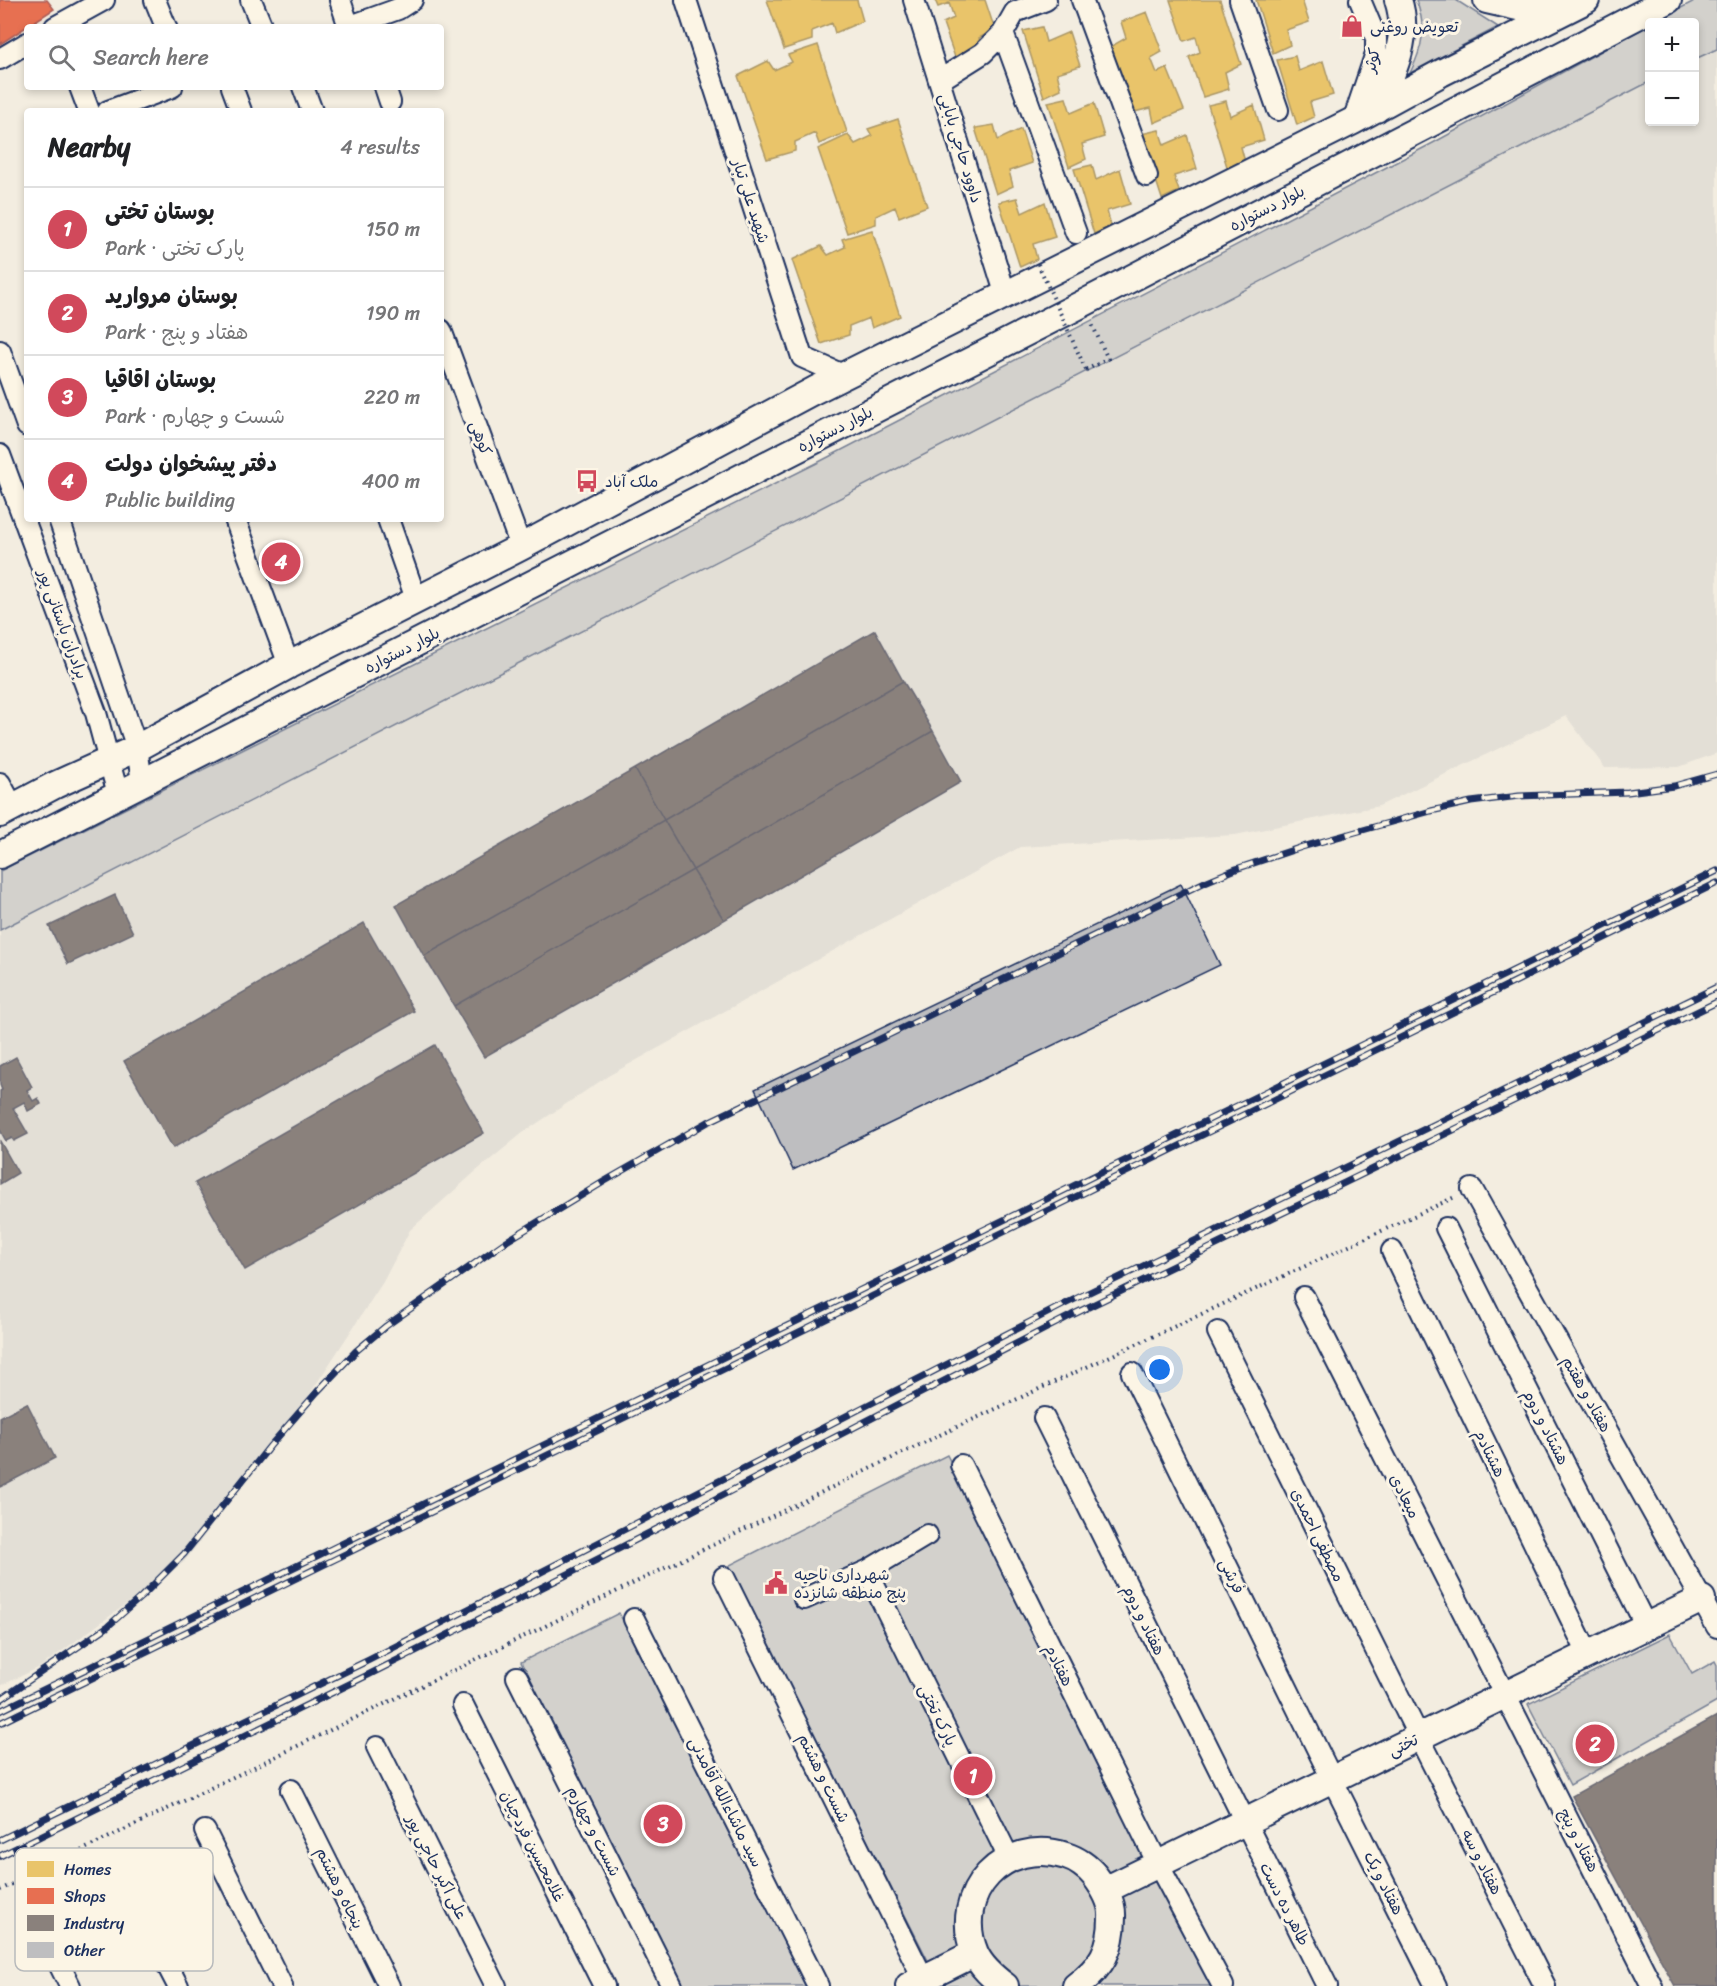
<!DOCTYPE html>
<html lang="en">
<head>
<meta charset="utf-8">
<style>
  :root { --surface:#fff; --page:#f6f6f6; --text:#202124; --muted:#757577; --line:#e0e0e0; --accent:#d1495b }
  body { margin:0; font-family:Sriracha,"Playpen Sans Arabic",sans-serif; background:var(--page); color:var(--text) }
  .controls { position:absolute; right:18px; top:18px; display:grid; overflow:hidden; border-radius:6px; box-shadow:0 3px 9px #0003 }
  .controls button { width:54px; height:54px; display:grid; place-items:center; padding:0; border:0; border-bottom:2px solid var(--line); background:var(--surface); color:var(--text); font:30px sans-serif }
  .you { position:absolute; left:1160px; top:1370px; width:21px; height:21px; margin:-15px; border:4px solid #fff; border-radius:50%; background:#1a73e8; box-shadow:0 0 0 9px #1a73e833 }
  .badge { display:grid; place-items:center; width:39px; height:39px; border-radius:50%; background:var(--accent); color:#fff; font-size:20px; font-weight:700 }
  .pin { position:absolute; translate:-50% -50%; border:3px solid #fff; box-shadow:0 2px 6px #0006 }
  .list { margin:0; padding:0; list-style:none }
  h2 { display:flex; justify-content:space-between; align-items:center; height:78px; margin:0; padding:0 24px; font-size:26px }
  h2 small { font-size:20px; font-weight:400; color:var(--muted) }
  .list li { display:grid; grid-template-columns:39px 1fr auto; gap:18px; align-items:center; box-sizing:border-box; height:84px; padding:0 24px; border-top:2px solid var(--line) }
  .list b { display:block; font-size:22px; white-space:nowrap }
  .list p { margin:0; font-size:20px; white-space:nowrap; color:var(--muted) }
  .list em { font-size:20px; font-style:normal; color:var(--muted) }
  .icon { flex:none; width:33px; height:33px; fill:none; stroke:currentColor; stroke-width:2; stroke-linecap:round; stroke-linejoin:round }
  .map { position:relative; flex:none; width:1717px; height:1986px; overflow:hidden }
  .search { position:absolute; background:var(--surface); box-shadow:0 3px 9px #0003; left:24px; top:24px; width:420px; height:66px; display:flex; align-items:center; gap:15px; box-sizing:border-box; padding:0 21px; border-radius:6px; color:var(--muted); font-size:22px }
  .panel { position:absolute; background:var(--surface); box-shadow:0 3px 9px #0003; left:24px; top:108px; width:420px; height:414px; border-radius:6px }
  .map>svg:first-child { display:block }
  .built { fill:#e3dfd6 }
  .green { fill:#d3d1cc; stroke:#778095; stroke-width:1.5 }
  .homes { fill:#e9c46a; stroke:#ab9766; stroke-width:1.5 }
  .shops { fill:#e76f51; stroke:#aa5c55; stroke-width:1.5 }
  .industry { fill:#8a817c; stroke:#696873; stroke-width:1.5 }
  .building { fill:#bebec0; stroke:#1b2f5e; stroke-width:1.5 }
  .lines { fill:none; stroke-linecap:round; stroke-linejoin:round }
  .minor-casing { stroke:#1b2f5e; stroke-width:24 }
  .major-casing { stroke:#1b2f5e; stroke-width:30 }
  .path { stroke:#1b2f5e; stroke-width:4; stroke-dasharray:1.5 4.5; stroke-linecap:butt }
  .minor { stroke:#fcf5e5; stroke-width:20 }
  .major { stroke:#fcf5e5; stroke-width:26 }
  .rail-casing { stroke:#1b2f5e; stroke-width:7 }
  .rail { stroke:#fcf5e5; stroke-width:4.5; stroke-dasharray:14; stroke-linecap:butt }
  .path-bridge { stroke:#1b2f5e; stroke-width:4; stroke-dasharray:1.5 4.5; stroke-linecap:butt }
  .labels { text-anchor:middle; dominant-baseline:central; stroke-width:6; stroke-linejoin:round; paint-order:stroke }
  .poi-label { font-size:16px; fill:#1b2f5e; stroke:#fcf5e5; text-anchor:start }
  .street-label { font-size:16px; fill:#1b2f5e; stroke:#fcf5e5 }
  .key { fill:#fcf5e5; stroke:#b8babc; stroke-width:1.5 }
  .key-label { font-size:16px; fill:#1b2f5e }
</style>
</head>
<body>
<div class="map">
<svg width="1717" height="1986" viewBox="0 0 1717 1986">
  <rect width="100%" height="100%" fill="#f3ede0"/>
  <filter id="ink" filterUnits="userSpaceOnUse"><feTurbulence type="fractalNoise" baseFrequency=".0167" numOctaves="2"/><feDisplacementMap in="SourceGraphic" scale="12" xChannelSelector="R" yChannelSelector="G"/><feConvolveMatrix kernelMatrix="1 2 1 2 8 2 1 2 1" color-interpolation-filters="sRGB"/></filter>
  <g filter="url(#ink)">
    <path class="built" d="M 1717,49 L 1717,753 L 1679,767 L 1605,768 L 1566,716 L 1379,806 L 1235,835 L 1020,847 L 608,1076 L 524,1132 L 475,1172 L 410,1230 L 383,1282 L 294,1418 L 184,1562 L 40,1667 L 0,1686 L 0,930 L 1649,82 L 1650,122 L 1694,122 L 1695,59 Z"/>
    <path class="green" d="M 1416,0 L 1456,0 L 1498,27 L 1410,73 C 1423,47 1427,28 1416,0 Z
      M 1696,0 L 1717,0 L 1717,49 L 1695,59 L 1694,22 L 1655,22 Z
      M 1649,25 L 1649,82 L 0,930 L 0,871 L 815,464 L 1433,143 Z
      M 947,1455 L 1217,1986 L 941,1986 L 728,1566 Z
      M 619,1613 L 806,1986 L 683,1986 L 521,1662 Z
      M 1670,1634 L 1692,1674 L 1715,1661 L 1717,1665 L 1717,1702 L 1570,1785 L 1528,1704 Z"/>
    <path class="homes" d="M 767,0 L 857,0 L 863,21 L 835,33 L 832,23 L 812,31 L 812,40 L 784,49 Z
      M 935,0 L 985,0 L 995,30 L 979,38 L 983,54 L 957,63 L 943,23 L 954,18 L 949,3 L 938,7 Z
      M 1170,0 L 1220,0 L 1241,64 L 1225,72 L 1229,89 L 1203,97 L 1189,57 L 1200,52 L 1196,37 L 1184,41 Z
      M 1256,0 L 1302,0 L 1309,22 L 1286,30 L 1290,45 L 1273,53 Z
      M 1147,12 L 1162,52 L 1151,58 L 1157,73 L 1167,68 L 1184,110 L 1154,123 L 1151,108 L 1134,112 L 1110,47 L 1126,38 L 1121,22 Z
      M 1042,27 L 1046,42 L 1069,32 L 1080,66 L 1057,73 L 1061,89 L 1044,97 L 1023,31 Z
      M 818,45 L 847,132 L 819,144 L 815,133 L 795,142 L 795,151 L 767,159 L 738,76 L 768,61 L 774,70 L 792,62 L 788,55 Z
      M 1295,56 L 1299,71 L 1323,61 L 1333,95 L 1310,102 L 1314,117 L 1297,125 L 1277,60 Z
      M 1066,98 L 1071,113 L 1094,103 L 1104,137 L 1082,144 L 1086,159 L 1069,167 L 1048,102 Z
      M 1226,101 L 1230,116 L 1254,105 L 1264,140 L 1241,147 L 1245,162 L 1228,170 L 1208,105 Z
      M 898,119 L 927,206 L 899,217 L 895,207 L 876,216 L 876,224 L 847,233 L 818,149 L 848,135 L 855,144 L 872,136 L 868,129 Z
      M 994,125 L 998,140 L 1021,129 L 1032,163 L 1009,171 L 1013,186 L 996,194 L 975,128 Z
      M 1159,130 L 1164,145 L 1187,135 L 1197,169 L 1174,176 L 1179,191 L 1162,199 L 1141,134 Z
      M 1092,165 L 1096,180 L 1120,169 L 1130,204 L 1107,211 L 1111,226 L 1094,234 L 1074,169 Z
      M 1017,198 L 1022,213 L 1045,202 L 1055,237 L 1033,244 L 1037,259 L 1020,267 L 999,202 Z
      M 872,230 L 900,316 L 872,328 L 869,318 L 849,326 L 849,335 L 821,344 L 792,260 L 821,246 L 828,255 L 845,247 L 842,239 Z"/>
    <path class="shops" d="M 0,0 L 47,0 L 54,9 L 0,44 Z"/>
    <path class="industry" d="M 875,630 L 903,681 L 664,820 L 635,769 Z
      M 903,681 L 933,731 L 693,870 L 664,820 Z
      M 933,731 L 961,782 L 724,920 L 693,870 Z
      M 635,769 L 664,820 L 424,956 L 396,905 Z
      M 664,820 L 693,870 L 454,1006 L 424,956 Z
      M 693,870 L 724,920 L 484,1057 L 454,1006 Z
      M 115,895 L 133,933 L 68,964 L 49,926 Z
      M 364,923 L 414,1011 L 173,1148 L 124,1061 Z
      M 435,1045 L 484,1133 L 245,1270 L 195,1183 Z
      M 16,1057 L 32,1087 L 27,1090 L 33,1101 L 38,1098 L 41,1104 L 28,1111 L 24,1102 L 13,1108 L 28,1134 L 14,1141 L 12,1138 L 6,1141 L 0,1130 L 0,1091 L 2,1090 L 0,1085 L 0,1066 Z
      M 0,1141 L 18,1173 L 0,1184 Z
      M 27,1403 L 55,1458 L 0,1487 L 0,1417 Z
      M 1717,1716 L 1717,1986 L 1675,1986 L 1572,1796 Z"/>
    <path class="building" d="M 1181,884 L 1220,965 L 793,1170 L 755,1089 Z"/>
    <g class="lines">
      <g class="minor-casing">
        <path id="minor" d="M 155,0 L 166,27
          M 251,0 L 262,27
          M 340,0 L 349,27
          M 686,0 L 802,357 L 845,376
          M 914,0 L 1006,296
          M 1082,0 L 1147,176
          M 1240,0 L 1278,110
          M 55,27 L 104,0
          M 348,27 L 398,9 L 412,0
          M 1003,33 L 1076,233
          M 0,59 L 27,43
          M 940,80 L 983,53 L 1003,33 L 1015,12 L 1046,0
          M 80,87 L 89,111
          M 232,87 L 241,111
          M 303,87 L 312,111
          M 385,87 L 390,102
          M 108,111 L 172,87
          M 1353,121 L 1376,53 L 1376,38 L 1360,0
          M 441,330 L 521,547
          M 0,351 L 27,426
          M 0,455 L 96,713 L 118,794
          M 59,519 L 137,748 L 142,782
          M 235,519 L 289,665
          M 388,519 L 416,599
          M 0,783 L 13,807
          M 1472,1189 L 1717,1627
          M 1446,1228 L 1646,1626
          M 1392,1251 L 1588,1654
          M 1304,1297 L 1652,1986
          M 1218,1332 L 1419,1737 L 1545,1986
          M 1132,1373 L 1332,1779 L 1436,1986
          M 1044,1418 L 1327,1986
          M 961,1465 L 1158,1864 L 1223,1986
          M 867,1571 L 1009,1858
          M 724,1577 L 927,1986
          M 804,1599 L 867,1571 L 927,1535
          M 634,1619 L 818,1986
          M 517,1677 L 672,1986
          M 463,1705 L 604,1986
          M 377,1747 L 496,1986
          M 291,1790 L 389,1986
          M 205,1831 L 282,1986
          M 124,1882 L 178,1986
          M 34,1914 L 70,1986"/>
      </g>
      <g class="major-casing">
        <path id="major" d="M 1487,0 L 1518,7 L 1566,3
          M 1376,109 C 1392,74 1411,38 1398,0
          M 0,814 L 55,785 L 137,748 L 289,665 L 521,547 L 815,390 L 1353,121 L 1441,73 L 1586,0
          M 0,855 L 1082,304 L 1668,0
          M 1105,1890 L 1702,1599
          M 909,1986 L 975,1953
          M 1005,1986 C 993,1977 981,1967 975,1953 C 950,1893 1005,1836 1066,1856 C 1076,1859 1088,1867 1095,1876 C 1104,1888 1113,1902 1112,1917 C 1112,1949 1102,1967 1076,1986"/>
      </g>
      <path class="path" d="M 1086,370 L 1108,359 L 1091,322
        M 0,1890 L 946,1432 L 1455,1197"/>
      <use href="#minor" class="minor"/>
      <use href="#major" class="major"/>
      <g class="rail-casing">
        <path id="rail" d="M 0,1700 L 107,1627 L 141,1597 L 184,1554 L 270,1446 L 317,1392 L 356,1351 L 386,1326 L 505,1242 L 605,1181 L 708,1122 L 1205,882 L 1236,869 L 1302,847 L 1431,811 L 1471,802 L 1519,796 L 1628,792 L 1674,786 L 1717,774
          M 0,1711 L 1717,871
          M 0,1723 L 1717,883
          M 0,1840 L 369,1660 L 1067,1303 L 1717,987
          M 0,1856 L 370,1674 L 620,1548 L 1072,1315 L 1717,1002"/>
      </g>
      <use href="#rail" class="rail"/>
      <path class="path-bridge" d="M 1038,264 L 1086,370"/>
    </g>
  </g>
  <defs>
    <g id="shop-bare" transform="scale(1.8)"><path d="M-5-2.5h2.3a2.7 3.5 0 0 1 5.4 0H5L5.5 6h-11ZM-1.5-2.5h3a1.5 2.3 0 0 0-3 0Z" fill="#d1495b" stroke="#fcf5e5" stroke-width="2.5" paint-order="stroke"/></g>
    <g id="bus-bare" transform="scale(1.8)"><path d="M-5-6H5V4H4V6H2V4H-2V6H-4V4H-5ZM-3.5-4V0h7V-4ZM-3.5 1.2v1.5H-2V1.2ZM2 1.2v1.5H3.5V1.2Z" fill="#d1495b" stroke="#fcf5e5" stroke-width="2.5" paint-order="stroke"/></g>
    <g id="civic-bare" transform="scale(1.8)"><path d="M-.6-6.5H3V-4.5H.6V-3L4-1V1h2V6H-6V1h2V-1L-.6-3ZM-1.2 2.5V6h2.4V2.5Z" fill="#d1495b" stroke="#fcf5e5" stroke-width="2.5" paint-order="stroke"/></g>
  </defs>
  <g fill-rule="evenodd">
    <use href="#shop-bare" x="1352" y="26"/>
    <use href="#bus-bare" x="587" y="481"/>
    <use href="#civic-bare" x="776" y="1583"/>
  </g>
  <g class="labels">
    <g class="poi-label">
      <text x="1370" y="26">تعویض روغنی</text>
      <text x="605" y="481">ملک آباد</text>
      <text x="794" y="1574">شهرداری ناحیه<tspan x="794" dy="18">پنج منطقه شانزده</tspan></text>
    </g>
    <g class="street-label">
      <text transform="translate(1372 60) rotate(-76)">کوثر</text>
      <text transform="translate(961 148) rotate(73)">داوود حاجی بابایی</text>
      <text transform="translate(751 201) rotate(72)">شهید علی تبار</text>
      <text transform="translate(1267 208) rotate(-27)">بلوار دستواره</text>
      <text transform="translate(835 429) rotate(-27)">بلوار دستواره</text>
      <text transform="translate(481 438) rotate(70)">کوهی</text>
      <text transform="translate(63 624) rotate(70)">برادران باستانی پور</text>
      <text transform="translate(402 650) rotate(-27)">بلوار دستواره</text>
      <text transform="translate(1587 1394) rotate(61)">هفتاد و هفتم</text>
      <text transform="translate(1546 1427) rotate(63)">هشتاد و دوم</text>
      <text transform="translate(1490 1453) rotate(64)">هشتادم</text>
      <text transform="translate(1405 1496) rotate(63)">میعادی</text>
      <text transform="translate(1318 1535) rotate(64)">مصطفی احمدی</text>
      <text transform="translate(1232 1576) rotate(64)">فرشی</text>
      <text transform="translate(1144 1620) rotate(64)">هفتاد و دوم</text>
      <text transform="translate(1059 1665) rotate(64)">هفتادم</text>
      <text transform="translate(938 1715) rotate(64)">پارک تختی</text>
      <text transform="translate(1403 1745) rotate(-26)">تختی</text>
      <text transform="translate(824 1778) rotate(64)">شست و هشتم</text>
      <text transform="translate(726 1802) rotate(63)">سید ماشاءالله آقامدنی</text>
      <text transform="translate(594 1831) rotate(63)">شست و چهارم</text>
      <text transform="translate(1579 1840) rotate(63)">هفتاد و پنج</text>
      <text transform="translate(533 1846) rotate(63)">غلامحسین فردچیان</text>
      <text transform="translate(1482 1862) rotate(63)">هفتاد و سه</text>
      <text transform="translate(437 1867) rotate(63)">علی اکبر حاجی پور</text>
      <text transform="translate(1384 1883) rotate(63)">هفتاد و یک</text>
      <text transform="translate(340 1888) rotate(64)">پنجاه و هشتم</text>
      <text transform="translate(1285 1904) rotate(63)">طاهر ده دست</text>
    </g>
  </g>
  <rect x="15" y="1848" width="198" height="123" rx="9" class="key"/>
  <rect x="27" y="1861" width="27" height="16" fill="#e9c46a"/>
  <rect x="27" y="1888" width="27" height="16" fill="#e76f51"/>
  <rect x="27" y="1915" width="27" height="16" fill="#8a817c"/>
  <rect x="27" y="1942" width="27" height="16" fill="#bebec0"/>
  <g class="key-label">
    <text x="64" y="1875">Homes</text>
    <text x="64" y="1902">Shops</text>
    <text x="64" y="1929">Industry</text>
    <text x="64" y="1956">Other</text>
  </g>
</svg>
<div class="controls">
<button>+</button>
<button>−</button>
</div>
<div class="you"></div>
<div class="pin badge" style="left:973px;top:1776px">1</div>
<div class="pin badge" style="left:1595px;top:1744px">2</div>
<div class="pin badge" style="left:663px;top:1824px">3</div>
<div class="pin badge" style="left:281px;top:562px">4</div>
<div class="search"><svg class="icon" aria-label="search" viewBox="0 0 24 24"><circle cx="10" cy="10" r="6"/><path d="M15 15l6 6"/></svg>Search here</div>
<section class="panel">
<h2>Nearby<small>4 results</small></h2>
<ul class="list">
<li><span class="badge">1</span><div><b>بوستان تختی</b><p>Park · پارک تختی</p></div><em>150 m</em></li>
<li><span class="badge">2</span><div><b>بوستان مروارید</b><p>Park · هفتاد و پنج</p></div><em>190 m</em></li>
<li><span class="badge">3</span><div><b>بوستان اقاقیا</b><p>Park · شست و چهارم</p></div><em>220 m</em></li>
<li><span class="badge">4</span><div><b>دفتر پیشخوان دولت</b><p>Public building</p></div><em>400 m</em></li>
</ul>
</section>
</div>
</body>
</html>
